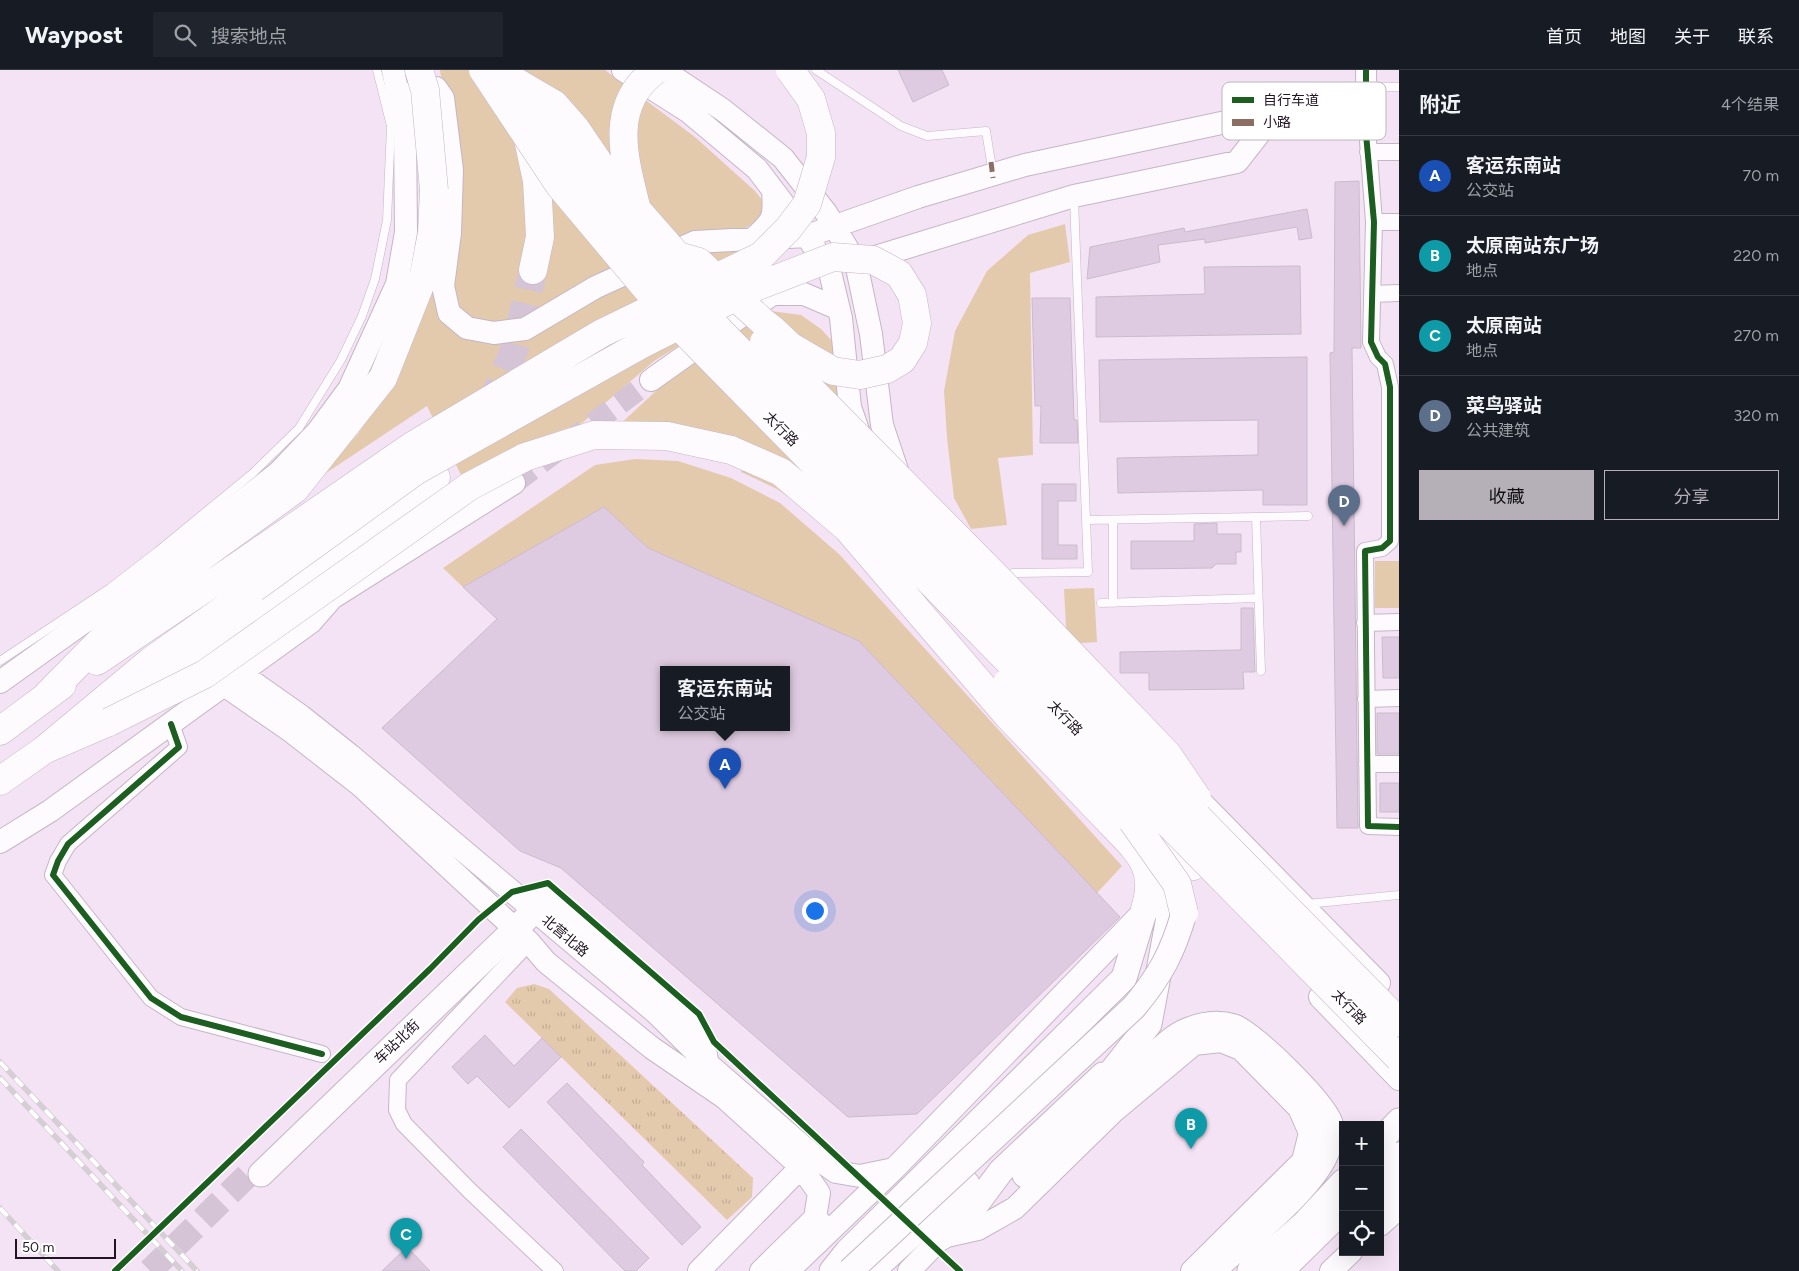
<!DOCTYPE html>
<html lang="zh">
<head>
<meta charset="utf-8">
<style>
  :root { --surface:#171b24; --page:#20242c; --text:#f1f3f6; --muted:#9ea1a6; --line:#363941; --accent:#b5afb8 }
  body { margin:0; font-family:Figtree,"Noto Sans SC",sans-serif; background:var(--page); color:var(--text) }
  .controls { position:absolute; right:15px; bottom:15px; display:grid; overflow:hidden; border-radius:0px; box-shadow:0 5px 20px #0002 }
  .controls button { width:45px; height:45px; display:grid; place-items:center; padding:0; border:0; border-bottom:1px solid var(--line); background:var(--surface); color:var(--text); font:25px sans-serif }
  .scale { position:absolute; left:15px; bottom:12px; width:101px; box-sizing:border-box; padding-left:5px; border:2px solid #211423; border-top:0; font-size:14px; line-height:18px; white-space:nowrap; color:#211423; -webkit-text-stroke:4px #fff; paint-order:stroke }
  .you { position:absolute; left:814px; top:840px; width:18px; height:18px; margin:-12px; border:4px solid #fff; border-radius:50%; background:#1a73e8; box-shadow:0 0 0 8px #1a73e833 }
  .badge { display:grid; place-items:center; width:32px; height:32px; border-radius:50%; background:var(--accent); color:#fff; font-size:16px; font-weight:700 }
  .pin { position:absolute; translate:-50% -41px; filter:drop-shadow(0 1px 2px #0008) }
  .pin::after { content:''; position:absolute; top:26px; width:18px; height:15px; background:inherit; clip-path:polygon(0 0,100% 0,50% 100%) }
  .popup { position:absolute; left:660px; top:596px; width:130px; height:65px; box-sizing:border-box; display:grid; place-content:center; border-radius:0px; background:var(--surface); filter:drop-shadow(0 1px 4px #0005); font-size:16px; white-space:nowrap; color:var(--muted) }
  .popup b { font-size:19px; color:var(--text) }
  .popup::after { content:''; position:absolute; left:50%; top:100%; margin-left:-10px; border:10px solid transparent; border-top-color:var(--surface) }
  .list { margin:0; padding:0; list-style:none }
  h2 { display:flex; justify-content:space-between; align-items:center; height:65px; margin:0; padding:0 20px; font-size:21px }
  h2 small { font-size:16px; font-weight:400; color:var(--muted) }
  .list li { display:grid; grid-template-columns:32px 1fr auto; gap:15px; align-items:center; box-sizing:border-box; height:80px; padding:0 20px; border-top:1px solid var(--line) }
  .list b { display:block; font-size:19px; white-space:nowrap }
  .list p { margin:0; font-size:16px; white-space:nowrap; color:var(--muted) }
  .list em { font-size:16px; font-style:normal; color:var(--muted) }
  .actions { display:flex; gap:10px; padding:15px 20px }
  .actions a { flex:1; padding:11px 0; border:1px solid var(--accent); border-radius:0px; text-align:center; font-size:18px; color:var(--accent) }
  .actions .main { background:var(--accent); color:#111 }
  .icon { flex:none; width:28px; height:28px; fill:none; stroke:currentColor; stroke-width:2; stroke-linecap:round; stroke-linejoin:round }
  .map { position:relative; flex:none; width:1399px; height:1201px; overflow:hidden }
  header { display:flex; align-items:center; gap:30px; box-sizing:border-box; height:70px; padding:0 25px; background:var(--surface); border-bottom:1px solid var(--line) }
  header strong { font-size:24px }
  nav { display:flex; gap:28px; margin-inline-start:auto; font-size:18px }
  .search { width:350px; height:45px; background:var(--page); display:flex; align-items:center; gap:12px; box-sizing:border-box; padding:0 18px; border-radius:0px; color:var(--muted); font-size:19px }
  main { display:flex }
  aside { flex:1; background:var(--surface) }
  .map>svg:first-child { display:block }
  .grass { fill:url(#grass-tufts) }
  .green { fill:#e4caad }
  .building { fill:#dfcbe1; stroke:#cabbcb; fill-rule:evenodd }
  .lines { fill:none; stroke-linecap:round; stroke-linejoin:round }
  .secondary-tunnel { stroke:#d4c4d6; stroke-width:22; stroke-dasharray:22 11; stroke-linecap:butt }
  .primary-tunnel { stroke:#d4c4d6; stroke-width:25; stroke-dasharray:25 12; stroke-linecap:butt }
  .trunk-tunnel { stroke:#d4c4d6; stroke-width:28; stroke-dasharray:28 14; stroke-linecap:butt }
  .service-casing { stroke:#c4b6c5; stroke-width:9 }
  .minor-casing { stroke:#c4b6c5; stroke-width:18 }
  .tertiary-casing { stroke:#c4b6c5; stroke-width:22 }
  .secondary-casing { stroke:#c4b6c5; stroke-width:24 }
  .primary-casing { stroke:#c4b6c5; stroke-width:27 }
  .trunk-casing { stroke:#c4b6c5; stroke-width:29 }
  .service { stroke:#fdfbfe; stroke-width:8 }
  .minor { stroke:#fdfbfe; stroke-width:16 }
  .tertiary { stroke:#fdfbfe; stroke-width:20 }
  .secondary { stroke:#fdfbfe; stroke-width:22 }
  .primary { stroke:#fdfbfe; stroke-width:25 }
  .trunk { stroke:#fdfbfe; stroke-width:28 }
  .rail-casing { stroke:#d5cfd5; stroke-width:5.5 }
  .rail { stroke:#fff; stroke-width:4; stroke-dasharray:11; stroke-linecap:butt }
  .primary-bridge-casing { stroke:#c4b6c5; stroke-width:27; stroke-linecap:butt }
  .trunk-bridge-casing { stroke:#c4b6c5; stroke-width:29; stroke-linecap:butt }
  .primary-bridge { stroke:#fdfbfe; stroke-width:25 }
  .trunk-bridge { stroke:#fdfbfe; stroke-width:28 }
  .quiet { stroke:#8d6e63; stroke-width:5; stroke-dasharray:10 5; stroke-linecap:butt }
  .cycleway-casing { stroke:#fff; stroke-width:9 }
  .cycleway { stroke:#1b5e20; stroke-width:6 }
  .labels { text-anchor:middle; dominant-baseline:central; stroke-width:5; stroke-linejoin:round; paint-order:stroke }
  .street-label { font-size:14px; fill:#211423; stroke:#fff }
  .key { fill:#fff; stroke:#bcb8bd; stroke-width:1 }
  .key-label { font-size:14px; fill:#211423 }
</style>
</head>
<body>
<header>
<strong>Waypost</strong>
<div class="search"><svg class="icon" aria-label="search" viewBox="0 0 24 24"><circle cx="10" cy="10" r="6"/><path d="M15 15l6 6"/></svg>搜索地点</div>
<nav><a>首页</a><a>地图</a><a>关于</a><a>联系</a></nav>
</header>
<main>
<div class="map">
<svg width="1399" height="1201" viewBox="0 0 1399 1201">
  <defs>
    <pattern id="grass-tufts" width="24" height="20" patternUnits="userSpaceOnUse" patternTransform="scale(1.25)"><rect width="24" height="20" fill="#e4caad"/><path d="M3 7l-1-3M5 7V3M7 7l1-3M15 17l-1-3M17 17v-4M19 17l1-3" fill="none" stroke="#c3ad95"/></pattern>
  </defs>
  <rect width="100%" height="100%" fill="#f4e3f5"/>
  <path class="grass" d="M 534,914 L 549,919 L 753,1108 L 752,1127 L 727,1150 L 505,932 L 517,918 Z"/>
  <path class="green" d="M 440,0 L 605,0 L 695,67 L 755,121 L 771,141 L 735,165 L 768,220 L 654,291 L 582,353 L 527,372 L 461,405 L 427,336 L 314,411 L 358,364 L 393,310 L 460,147 Z
    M 1065,154 L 1070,192 L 1030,203 L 1033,385 L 998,388 L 1007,455 L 971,459 L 954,428 L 947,368 L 944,321 L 955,261 L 987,201 L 1028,165 Z
    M 771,241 L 801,245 L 821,259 L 848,288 L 843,337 L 805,438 L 777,419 L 741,402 L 749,375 L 618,356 L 681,298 Z
    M 635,389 L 678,391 L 731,408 L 780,433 L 839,484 L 1122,796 L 1097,823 L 859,571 L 648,478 L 604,437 L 463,517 L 443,498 L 595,395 Z
    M 1375,491 L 1399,491 L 1399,538 L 1375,538 Z
    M 1094,518 L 1097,572 L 1067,574 L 1064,519 Z"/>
  <path class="building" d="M 898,0 L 942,0 L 949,15 L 913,32 Z
    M 1359,111 L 1361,278 L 1352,278 L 1358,758 L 1337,758 L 1330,283 L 1334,282 L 1335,112 Z
    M 1307,139 L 1312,168 L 1299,170 L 1297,157 L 1205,173 L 1205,169 L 1158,175 L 1160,192 L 1087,209 L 1090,177 L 1184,158 L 1185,162 Z
    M 1300,196 L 1301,264 L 1096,267 L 1096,227 L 1205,224 L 1204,197 Z
    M 1032,228 L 1070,228 L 1074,350 L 1077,350 L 1078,373 L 1040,373 L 1041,336 L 1035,336 Z
    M 1307,287 L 1307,435 L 1263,435 L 1263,420 L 1118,423 L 1117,388 L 1258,385 L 1258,350 L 1100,352 L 1099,290 Z
    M 1042,414 L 1076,414 L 1076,431 L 1058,431 L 1058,475 L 1077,475 L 1077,489 L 1042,489 Z
    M 604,437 L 648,478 L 859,571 L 1120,847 L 917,1044 L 848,1047 L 561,798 L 520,781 L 382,658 L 497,549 L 463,517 ZM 664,600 L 786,600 L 786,658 L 664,658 Z
    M 1217,453 L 1217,464 L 1241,464 L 1241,482 L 1236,482 L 1236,494 L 1216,494 L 1212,498 L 1131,499 L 1131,471 L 1194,471 L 1194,454 Z
    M 1241,538 L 1253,538 L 1255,602 L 1243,602 L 1244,619 L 1149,620 L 1149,603 L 1120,603 L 1120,582 L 1241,580 Z
    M 1382,567 L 1399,567 L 1399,608 L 1383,608 Z
    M 1377,643 L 1399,643 L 1399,684 L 1377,684 Z
    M 1380,713 L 1399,713 L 1399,742 L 1380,742 Z
    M 485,965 L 514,996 L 542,968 L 561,987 L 509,1038 L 477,1006 L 468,1014 L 452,997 Z
    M 567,1013 L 644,1092 L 642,1095 L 701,1157 L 682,1175 L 547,1032 Z
    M 521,1059 L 649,1188 L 636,1201 L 625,1201 L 503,1077 Z
    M 407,1177 L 430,1201 L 382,1201 Z"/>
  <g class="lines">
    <path class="secondary-tunnel" d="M 514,413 L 651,310"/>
    <path class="primary-tunnel" d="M 150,1201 L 255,1098"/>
    <path class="trunk-tunnel" d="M 489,339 L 515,278 L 533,200"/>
    <g class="service-casing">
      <path id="service" d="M 816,0 L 901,56 L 927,66 L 986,61 L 991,92
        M 1368,17 L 1399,17
        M 1256,447 L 1261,601
        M 1086,450 L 1308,446
        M 1113,450 L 1113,533
        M 1005,508 L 1013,503 L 1088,502 L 1074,128
        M 1101,533 L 1258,528
        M 0,591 L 110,518 L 158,481 L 253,403 L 299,358 L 341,290 L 362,246 L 375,209 L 387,150 L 391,56 L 377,0
        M 1307,834 L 1399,825"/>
    </g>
    <g class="minor-casing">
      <path id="minor" d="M 1367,58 L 1374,152 L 1371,272 L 1378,287 L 1385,294 L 1390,317 L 1390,471 L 1382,478 L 1365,481 L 1368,756 L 1399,757
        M 1368,82 L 1399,82
        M 1374,152 L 1399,152
        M 1372,224 L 1399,223
        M 1365,553 L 1399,552
        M 1366,629 L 1399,628
        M 171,654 L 179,677 L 68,774 L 58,791 L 53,805 L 151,928 L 181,947 L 322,984
        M 1367,694 L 1399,694
        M 529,872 L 398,1010 L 397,1040 L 404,1054 L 470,1121 L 555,1201"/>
    </g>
    <g class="tertiary-casing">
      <path id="tertiary" d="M 1366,0 L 1367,58"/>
    </g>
    <g class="secondary-casing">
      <path id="secondary" d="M 623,0 L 689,42 L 757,99 L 801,157 L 830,202 L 841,248 L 850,337 L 861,369
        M 663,0 L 723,40 L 783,88 L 827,144 L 856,193 L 871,264 L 882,355 L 900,409
        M 402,46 C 408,23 410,18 436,18 L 443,28 L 452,100 L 450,163 L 443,216 L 449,243 L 467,258 L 494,263 L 525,259 L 596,217 L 695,172 L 807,166 L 918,127 L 1025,95 L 1226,52 L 1262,60 L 1237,92 L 1074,126 L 859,192
        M 753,169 C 774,150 775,148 773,120
        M 776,224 L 804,224 L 839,239
        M 651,310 L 781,218 L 795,213
        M 240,603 L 301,646 L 350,685 L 655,942 L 707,993 L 815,1087 L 836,1102 L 860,1106 L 894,1099
        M 0,612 L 116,529 L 278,403 L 318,361 L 349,319 L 397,214 L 406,162 L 405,60 L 393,0
        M 224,615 L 292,662 L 360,715 L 529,872 L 546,892 L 652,978 L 725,1028 L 801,1097 L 819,1123 L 815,1148 L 829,1161
        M 1200,731 L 1379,913
        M 0,772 L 50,741 L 311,552 L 332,528 L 514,413
        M 524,832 L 529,826 L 543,827 L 684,945 L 703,969 L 707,990
        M 1320,927 L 1399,1009
        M 1082,1050 L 1114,1041 L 1194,974 L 1221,971 L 1241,979 L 1299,1038 L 1310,1063 L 1303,1091 L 1192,1201
        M 1380,1155 L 1399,1138
        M 699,1201 L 801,1097
        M 761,1201 L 815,1148
        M 788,1201 L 894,1099 L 1147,838
        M 909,1201 L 942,1167 L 978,1159 L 1015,1138 L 1112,1043
        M 1331,1201 L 1351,1182"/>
    </g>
    <g class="primary-casing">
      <path id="primary" d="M 1095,1026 L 1105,1010 L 1149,954 L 1169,847 L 1162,825 L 1150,803
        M 1380,1071 L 1399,1051
        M 1380,1103 L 1399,1085
        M 261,1104 L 534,841
        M 1025,1105 C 1062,1068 1100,1034 1139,1000 C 1154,987 1170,967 1189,960 C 1204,954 1218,952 1234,957 C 1252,963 1328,1036 1331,1056 C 1332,1061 1330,1073 1328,1078 C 1318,1115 1243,1173 1212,1201
        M 1380,1128 L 1399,1110
        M 942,1167 L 972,1140 L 1001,1101 L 1103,1005
        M 832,1201 L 848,1181 L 1124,908 L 1145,839
        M 872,1201 L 967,1114
        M 1250,1201 L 1304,1154 L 1343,1112
        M 1281,1201 L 1343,1140"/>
    </g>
    <g class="trunk-casing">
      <path id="trunk" d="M 528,69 L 537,111 L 540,167 L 533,200
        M 97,591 L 235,498
        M 47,625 L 138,533 L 295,419 L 383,308 L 424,205 L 432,163 L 434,120
        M 0,661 L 62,615
        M 44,680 L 109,652 L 195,585 L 379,453 L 436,407
        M 0,711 L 44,680 L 151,591 L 254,518
        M 1109,751 C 1137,781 1159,796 1145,839
        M 1141,768 L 1193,796"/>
    </g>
    <use href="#service" class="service"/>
    <use href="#minor" class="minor"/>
    <use href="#tertiary" class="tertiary"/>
    <use href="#secondary" class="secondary"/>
    <use href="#primary" class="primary"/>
    <use href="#trunk" class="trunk"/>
    <g class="rail-casing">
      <path id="rail" d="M 0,992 L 197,1201
        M 0,1008 L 182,1201
        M 0,1138 L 58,1201"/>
    </g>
    <use href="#rail" class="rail"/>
    <g class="primary-bridge-casing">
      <path id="primary-bridge" d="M 850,1201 L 1134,937 C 1160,906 1173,882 1184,843"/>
    </g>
    <g class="trunk-bridge-casing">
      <path id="trunk-bridge" d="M 419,0 L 425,20 L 434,120
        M 483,0 L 560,116 L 671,248 L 1399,988
        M 506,0 L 583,115 L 612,146 L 723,264 L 1399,952
        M 518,13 L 554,34 L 576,59 L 610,109 L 690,200
        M 636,136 C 624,88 608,34 656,0
        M 764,272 L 1032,543 L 1168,685 L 1197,728
        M 235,498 L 412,376 L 602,263 L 761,186 L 788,159 L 807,134 L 821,87 L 821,63 L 811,29 L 790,0
        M 254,518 L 417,400 L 642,274 L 753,218 L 833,187 L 873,190 L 899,204 L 912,225 L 917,253 L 913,273 L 902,290 L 887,299 L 860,305 L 833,301 L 790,276 L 772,259 L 763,252 L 728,220 L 699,192 L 678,186
        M 1007,613 L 1131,749 L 1177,814 L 1184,843
        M 109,652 L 205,604 L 470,416 L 525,387 L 594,365 L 667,366 L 731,380 L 781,402 L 847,458 L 1008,646 L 1109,751"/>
    </g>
    <use href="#primary-bridge" class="primary-bridge"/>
    <use href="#trunk-bridge" class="trunk-bridge"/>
    <path class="quiet" d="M 991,92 L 993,108"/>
    <g class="cycleway-casing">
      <path id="cycleway" d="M 1366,0 L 1366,64 L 1374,152 L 1371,272 L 1378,287 L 1385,294 L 1390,317 L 1390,471 L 1382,478 L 1365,481 L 1368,756 L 1399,757
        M 171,654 L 179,677 L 68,774 L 58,791 L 53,805 L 151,928 L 181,947 L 322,984
        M 115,1201 L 430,899 L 478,850 L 512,822 L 548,813 L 699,944 L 714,972 L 960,1201"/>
    </g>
    <use href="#cycleway" class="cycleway"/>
  </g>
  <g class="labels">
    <g class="street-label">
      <text transform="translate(781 359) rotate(45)">太行路</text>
      <text transform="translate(1065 648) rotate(46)">太行路</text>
      <text transform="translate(565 866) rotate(40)">北营北路</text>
      <text transform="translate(1349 937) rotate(46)">太行路</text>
      <text transform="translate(397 972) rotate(-44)">车站北街</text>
    </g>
  </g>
  <rect x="1222" y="12" width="164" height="58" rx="8" class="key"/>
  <rect x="1232" y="27" width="22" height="6" fill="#1b5e20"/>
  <rect x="1232" y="49" width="22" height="7" fill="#8d6e63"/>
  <g class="key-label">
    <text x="1263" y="35">自行车道</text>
    <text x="1263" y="57">小路</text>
  </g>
</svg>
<div class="controls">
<button>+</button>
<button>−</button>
<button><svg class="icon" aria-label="locate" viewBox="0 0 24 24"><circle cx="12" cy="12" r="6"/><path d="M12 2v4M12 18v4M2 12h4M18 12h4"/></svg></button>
</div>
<div class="scale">50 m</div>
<div class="you"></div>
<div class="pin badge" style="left:725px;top:719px;background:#1a4fb4">A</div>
<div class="popup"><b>客运东南站</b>公交站</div>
<div class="pin badge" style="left:1191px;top:1079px;background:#0f9aa8">B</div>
<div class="pin badge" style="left:406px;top:1189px;background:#0f9aa8">C</div>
<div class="pin badge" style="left:1344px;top:456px;background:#5c6f8a">D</div>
</div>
<aside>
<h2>附近<small>4个结果</small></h2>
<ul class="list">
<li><span class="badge" style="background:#1a4fb4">A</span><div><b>客运东南站</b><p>公交站</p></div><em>70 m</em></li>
<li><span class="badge" style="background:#0f9aa8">B</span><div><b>太原南站东广场</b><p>地点</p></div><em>220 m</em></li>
<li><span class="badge" style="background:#0f9aa8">C</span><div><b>太原南站</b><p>地点</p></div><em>270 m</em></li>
<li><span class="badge" style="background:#5c6f8a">D</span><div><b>菜鸟驿站</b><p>公共建筑</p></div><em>320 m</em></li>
</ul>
<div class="actions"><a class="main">收藏</a><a>分享</a></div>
</aside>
</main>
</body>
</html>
